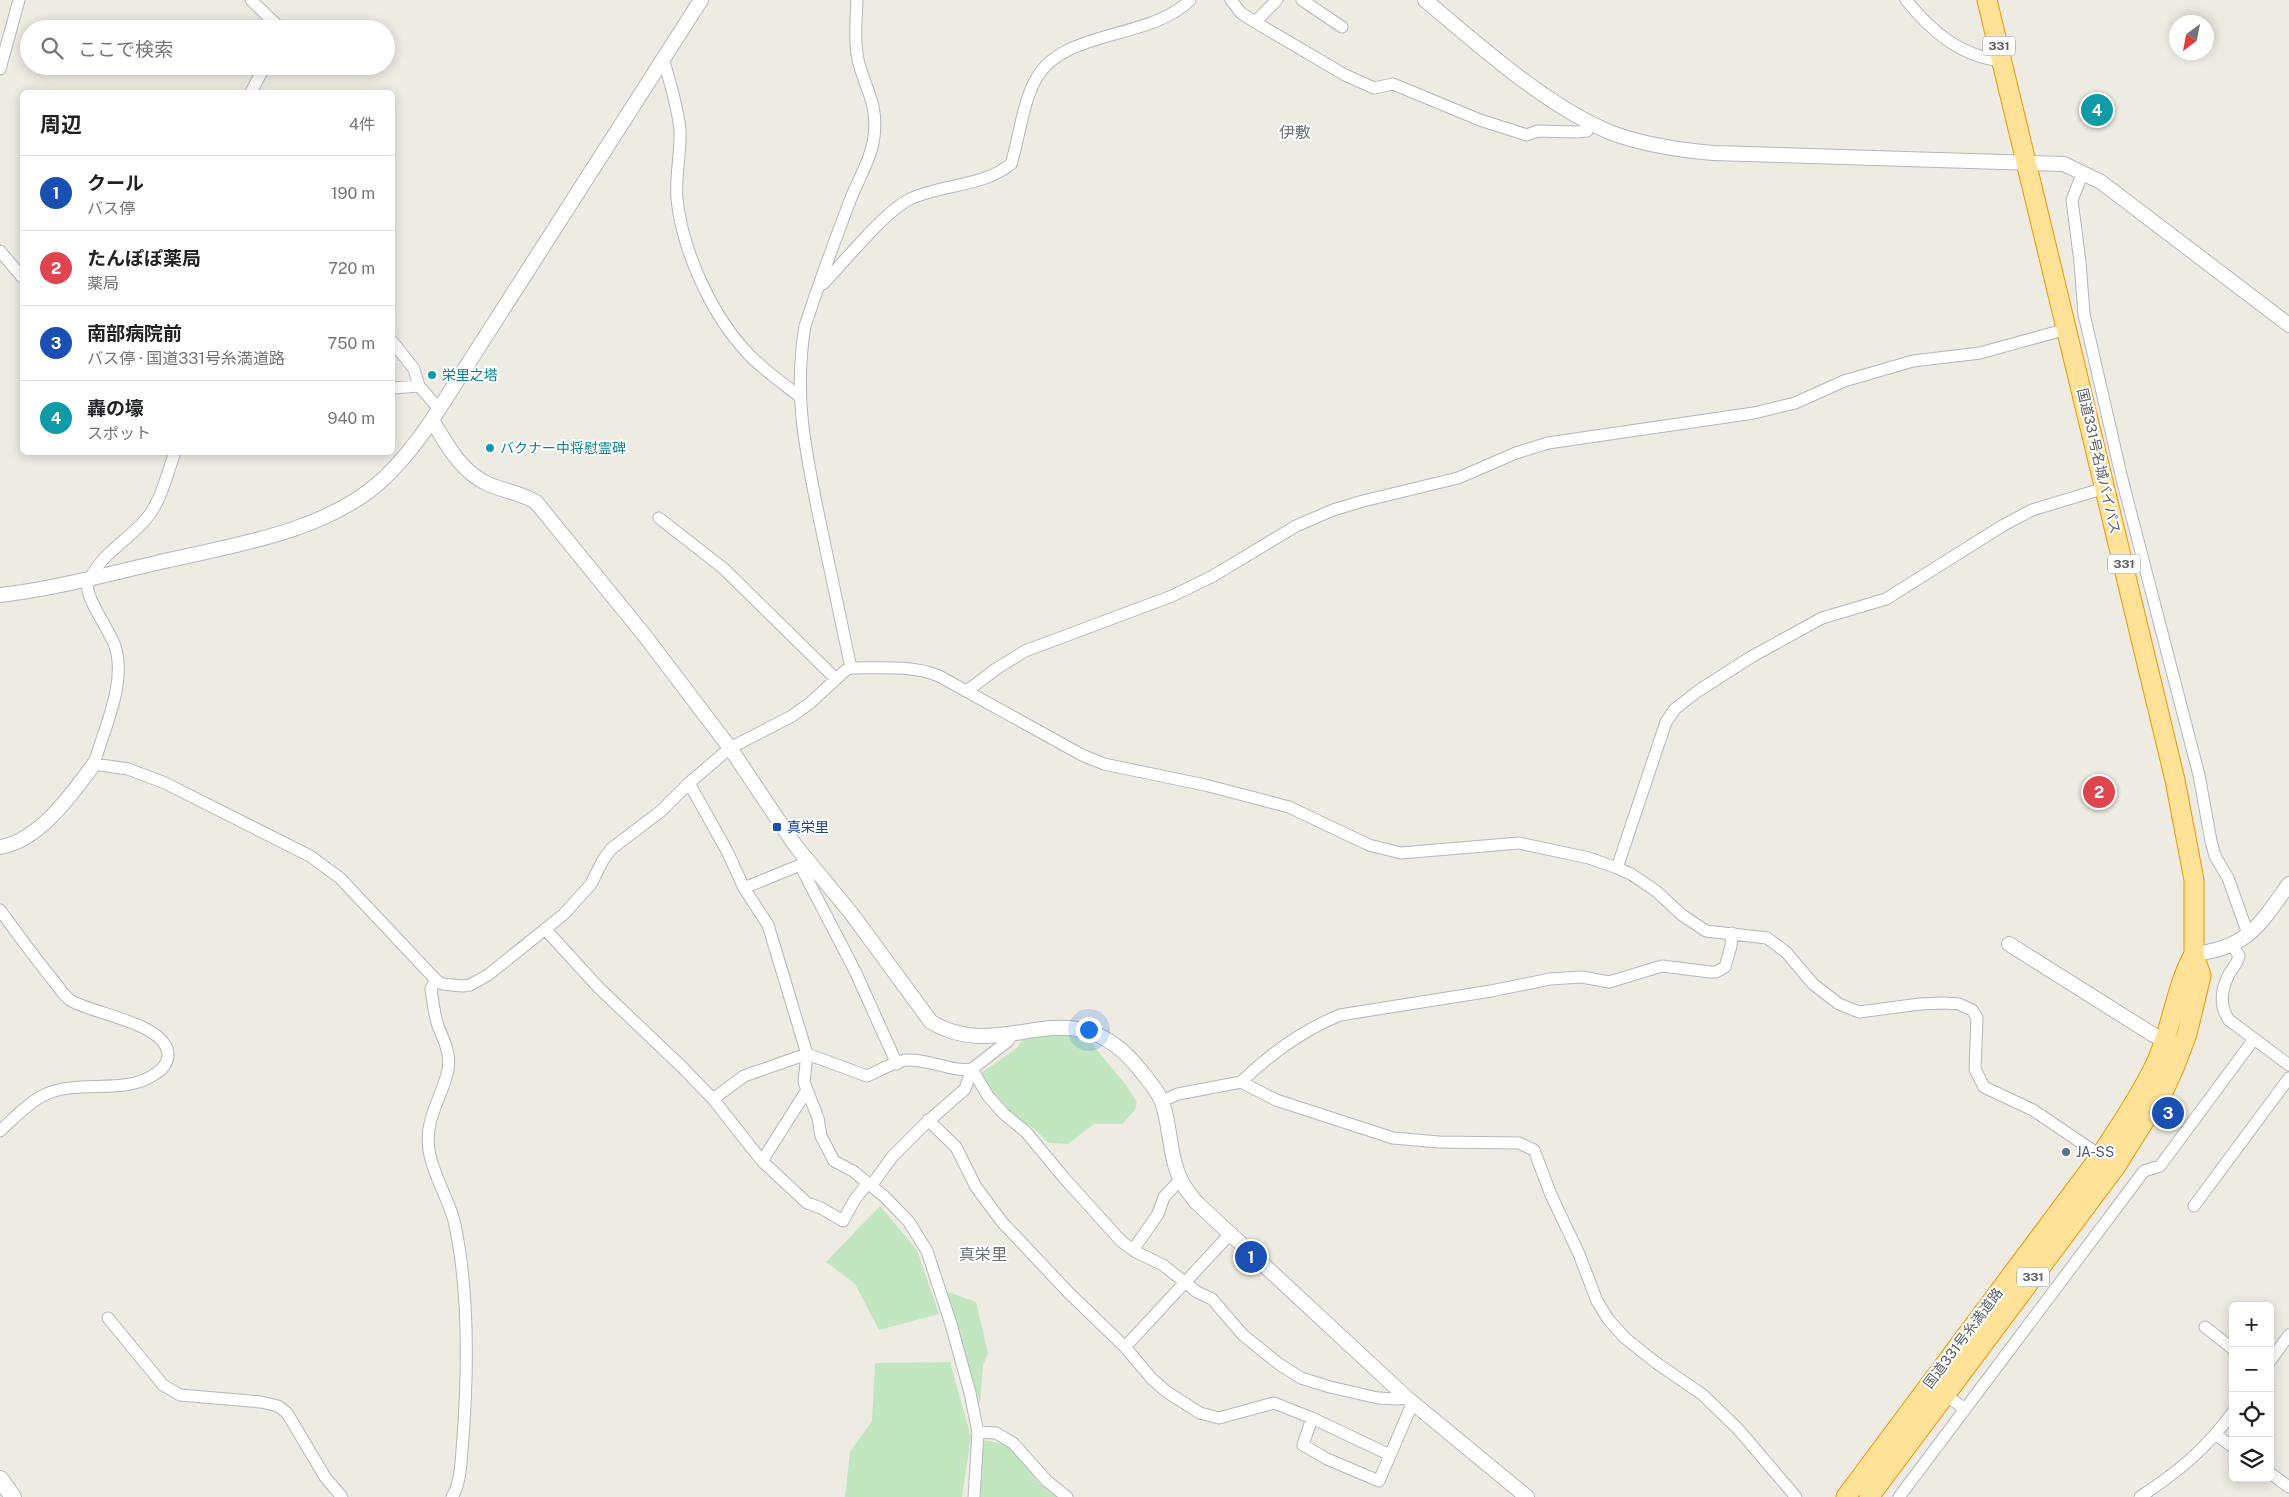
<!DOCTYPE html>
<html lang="ja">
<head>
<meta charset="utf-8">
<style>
  :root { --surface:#fff; --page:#f6f6f6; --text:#202124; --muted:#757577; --line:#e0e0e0; --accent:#1a73e8 }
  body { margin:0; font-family:"Public Sans","Noto Sans JP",sans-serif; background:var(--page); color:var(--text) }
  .controls { position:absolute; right:15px; bottom:15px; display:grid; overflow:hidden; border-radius:8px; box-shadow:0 2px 12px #0003 }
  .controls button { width:45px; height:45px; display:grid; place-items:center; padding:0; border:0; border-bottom:1px solid var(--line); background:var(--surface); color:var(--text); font:25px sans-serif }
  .compass { position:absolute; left:2169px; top:15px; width:45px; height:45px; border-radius:50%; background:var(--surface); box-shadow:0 2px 12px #0003; rotate:212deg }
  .you { position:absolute; left:1088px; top:1029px; width:18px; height:18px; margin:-12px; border:4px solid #fff; border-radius:50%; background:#1a73e8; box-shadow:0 0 0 8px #1a73e833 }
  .badge { display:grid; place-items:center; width:32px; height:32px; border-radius:50%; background:var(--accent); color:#fff; font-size:16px; font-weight:700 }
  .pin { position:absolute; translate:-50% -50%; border:2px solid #fff; box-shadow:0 1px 5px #0006 }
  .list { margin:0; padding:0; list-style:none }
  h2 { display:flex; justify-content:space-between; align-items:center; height:65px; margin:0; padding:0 20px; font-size:21px }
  h2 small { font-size:16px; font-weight:400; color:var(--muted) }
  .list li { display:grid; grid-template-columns:32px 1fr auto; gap:15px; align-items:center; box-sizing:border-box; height:75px; padding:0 20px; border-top:1px solid var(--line) }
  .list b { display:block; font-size:19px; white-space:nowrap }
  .list p { margin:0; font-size:16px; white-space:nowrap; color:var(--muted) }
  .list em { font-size:16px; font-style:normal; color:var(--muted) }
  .icon { flex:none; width:28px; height:28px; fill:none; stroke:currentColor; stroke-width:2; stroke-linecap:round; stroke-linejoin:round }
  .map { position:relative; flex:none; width:2289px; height:1497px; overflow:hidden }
  .search { position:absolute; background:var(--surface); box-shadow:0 2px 12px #0003; left:20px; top:20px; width:375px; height:55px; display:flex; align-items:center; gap:12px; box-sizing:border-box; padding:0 18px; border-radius:28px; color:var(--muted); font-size:19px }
  .panel { position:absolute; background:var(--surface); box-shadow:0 2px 12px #0003; left:20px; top:90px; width:375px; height:365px; border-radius:8px }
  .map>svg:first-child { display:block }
  .green { fill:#c2e6bf }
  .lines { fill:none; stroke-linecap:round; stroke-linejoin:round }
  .minor-casing { stroke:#b4b7bb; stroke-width:13 }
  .tertiary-casing { stroke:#b4b7bb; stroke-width:16 }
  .secondary-casing { stroke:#b5b9be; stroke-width:18 }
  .trunk-casing { stroke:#f19500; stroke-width:21 }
  .minor { stroke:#fff; stroke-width:11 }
  .tertiary { stroke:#fff; stroke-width:14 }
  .secondary { stroke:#fff; stroke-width:16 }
  .trunk { stroke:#fee298; stroke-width:19 }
  .culture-dot { fill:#0f9aa8; stroke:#fff; stroke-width:2 }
  .transit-dot { fill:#1a4fb4; stroke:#fff; stroke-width:2 }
  .service-dot { fill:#5c6f8a; stroke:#fff; stroke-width:2 }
  .labels { text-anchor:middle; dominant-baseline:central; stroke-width:4; stroke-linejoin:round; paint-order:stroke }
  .shield { fill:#fff; stroke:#8c9092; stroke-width:1 }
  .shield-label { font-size:12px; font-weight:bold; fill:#5b6064 }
  .culture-label { font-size:14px; fill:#0d838f; stroke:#fff; text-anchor:start }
  .street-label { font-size:14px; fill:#5b6064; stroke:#fff }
  .transit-label { font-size:14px; fill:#164399; stroke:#fff; text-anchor:start }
  .service-label { font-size:14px; fill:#4e5e75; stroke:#fff; text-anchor:start }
  .quarter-label { font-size:16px; fill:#6c7276; stroke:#fff }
</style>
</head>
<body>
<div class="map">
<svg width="2289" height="1497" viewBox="0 0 2289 1497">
  <rect width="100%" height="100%" fill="#eeebe3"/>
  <path class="green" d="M 1031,1036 L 1085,1036 L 1093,1042 L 1095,1048 L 1126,1085 L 1137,1102 L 1135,1110 L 1122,1124 L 1094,1124 L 1068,1144 L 1049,1143 L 1033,1128 L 1006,1112 L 981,1079 L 981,1073 L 1017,1048 L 1022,1040 Z
    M 880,1206 L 917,1250 L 939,1314 L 879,1330 L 855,1284 L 826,1262 Z
    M 945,1291 L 976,1302 L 988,1353 L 983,1365 L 980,1403 L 968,1369 Z
    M 950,1362 L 971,1437 L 962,1497 L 845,1497 L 850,1452 L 872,1421 L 875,1363 Z
    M 983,1440 L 1009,1445 L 1040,1484 L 1060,1497 L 977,1497 Z"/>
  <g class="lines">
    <g class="minor-casing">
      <path id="minor" d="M 251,0 L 281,29
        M 1231,0 L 1241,13 L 1255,22 L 1345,75 L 1374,88 L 1393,84 L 1480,120 L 1527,135 L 1537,131 L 1576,132 L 1587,131 L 1589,122
        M 1302,0 L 1342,27
        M 1906,0 C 1932,32 1960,56 2002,61
        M 1255,22 L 1277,0
        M 663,57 C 669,81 678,106 680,131 C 681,153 675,176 677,199 C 682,248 709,309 742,347 C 758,366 780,381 799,396
        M 0,69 L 19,0
        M 251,92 L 265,66
        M 2083,172 L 2072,200 L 2080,262 L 2084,314 L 2122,479 L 2199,775 L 2211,841 L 2215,856 L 2228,878 L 2248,934
        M 0,251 L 22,277
        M 823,284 C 845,261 884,212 910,199 C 942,184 982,187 1011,164 C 1020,136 1022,103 1037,77 C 1066,29 1150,40 1190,0
        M 392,341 L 414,369 L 419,386 L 439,409
        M 392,388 L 419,386
        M 175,452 C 167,474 161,502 146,519 C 129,540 97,556 88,584 C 84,596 110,631 115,646 C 127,683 104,728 94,764 L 128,769 L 165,783 L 310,856 L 340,878 L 436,980 L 442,984 L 463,986 L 470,985 L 488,975 L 564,914 L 591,884 L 603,860 L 611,849 L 661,811 L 689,783 L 730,748 L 792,716 L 810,703 L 846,670 L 851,668 C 881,668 912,665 939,676 L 1082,755 L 1104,764 L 1205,785 L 1289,807 L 1369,845 L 1401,853 L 1519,843 L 1589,858 L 1617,868 L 1631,874 L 1656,891 L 1682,915 L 1706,931 L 1767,938 L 1786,952 L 1813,984 L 1839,1004 L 1859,1012 L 1920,1004 L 1944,1003 L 1959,1004 L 1972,1010 L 1977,1018 L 1975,1069 L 1984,1087 L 2033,1110 L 2104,1158
        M 659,518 L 723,568 L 836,679
        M 851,668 C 841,619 830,571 820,522 C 806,453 793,397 805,326 C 819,283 835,240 851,198 C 859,178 871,159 874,137 C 878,105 867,92 859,64 C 854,44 856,21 857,0
        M 967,691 L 996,669 L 1025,651 L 1172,596 L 1213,576 L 1296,526 L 1333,510 L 1363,501 L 1458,478 L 1516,453 L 1548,443 L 1754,413 L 1795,403 L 1844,381 L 1913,361 L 1980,353 L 2067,329
        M 689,783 L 727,851 L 744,888 L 768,925 L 807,1054 L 804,1082 L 818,1118 L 821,1136 L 834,1161 L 853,1171 L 885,1197 L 909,1222 L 927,1251 L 951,1324 L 970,1393 L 978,1432 L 974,1497
        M 805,857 L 800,865 L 855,971 L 897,1064
        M 1617,868 L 1666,722 L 1675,709 L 1698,691 L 1751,657 L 1822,618 L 1886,599 L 2002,526 L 2032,510 L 2105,488
        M 744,888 L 800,865
        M 0,910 C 17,933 34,957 53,980 C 58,986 63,995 70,1000 C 91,1014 169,1023 168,1056 C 167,1064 162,1070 155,1074 C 124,1096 79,1078 44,1095 C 28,1103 13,1119 0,1131
        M 545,929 L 599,988 L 681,1066 L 713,1099 L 762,1161 L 807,1203 L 821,1208 L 843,1221 L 855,1199 L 868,1183
        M 2233,946 L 2239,956 C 2237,964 2233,968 2229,974 C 2221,990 2219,1006 2229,1020 L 2289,1065
        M 436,980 L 431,989 C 433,1001 434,1014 438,1026 C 444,1041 451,1053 448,1070 C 442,1098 424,1119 429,1150 C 433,1177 450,1200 455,1225 C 469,1292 468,1370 463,1438 C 461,1456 462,1481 452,1497
        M 972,1069 L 988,1096 L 1004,1114 L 1026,1132 L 1065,1179 L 1121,1241 L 1136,1252 L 1163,1265 L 1197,1292 L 1212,1299 L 1243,1335 L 1279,1364 L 1301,1378 L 1330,1387 L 1378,1398 L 1396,1399 L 1407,1398
        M 1241,1082 C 1269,1055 1303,1030 1340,1015 L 1491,991 L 1550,979 L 1582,977 L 1609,982 L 1662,966 L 1710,972 L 1716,972 L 1725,967 L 1731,946 L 1732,933
        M 713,1099 L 744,1076 L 807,1054 L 867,1076 C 879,1071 895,1061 907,1060 C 930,1059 950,1072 972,1069
        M 1162,1101 L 1178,1094 L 1241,1082 L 1276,1100 L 1393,1138 L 1439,1142 L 1519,1143 L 1534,1150 L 1551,1195 L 1579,1254 L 1597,1301 L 1608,1319 L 1625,1338 L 1655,1362 L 1703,1395 L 1738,1429 L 1796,1497
        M 928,1120 L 956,1147 L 976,1187 L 1002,1222 L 1069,1293 L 1125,1347 L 1152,1379 L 1167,1392 L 1200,1413 L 1219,1418 L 1274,1403 L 1312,1418 L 1390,1455
        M 762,1161 L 807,1090
        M 871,1186 L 892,1157 L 925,1124 L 965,1089 L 972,1069 L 1008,1041 L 1013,1033
        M 2194,1206 L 2289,1078
        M 1133,1250 L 1158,1214 L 1164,1197 L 1180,1180
        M 108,1318 L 163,1385 L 180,1395 L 261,1402 L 278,1406 L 287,1413 L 325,1477 L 342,1497
        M 2205,1327 L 2233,1349
        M 1125,1347 L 1230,1234
        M 2270,1361 L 2289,1335
        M 1944,1394 L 1965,1409
        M 1312,1418 L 1303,1445 L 1327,1459 L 1379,1481 L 1413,1402
        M 978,1432 L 996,1433 L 1013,1443 L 1047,1481 L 1067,1497
        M 2216,1435 L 2233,1447
        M 2270,1473 L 2289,1487
        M 1899,1497 L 2144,1171 L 2160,1166 L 2254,1039
        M 2140,1497 C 2179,1471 2205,1450 2233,1412"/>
    </g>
    <g class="tertiary-casing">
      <path id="tertiary" d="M 1425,0 C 1479,45 1547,107 1612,133 C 1644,145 1679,150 1713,153 L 2064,164 L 2101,182 L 2289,325
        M 432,420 C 447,445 461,472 488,484 C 504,491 521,493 536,502 L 645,636 L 730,748 L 795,845 L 851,913 L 931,1022 C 1006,1067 1071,981 1141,1071 C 1148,1080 1158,1091 1162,1102 C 1171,1127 1169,1157 1181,1180 C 1184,1188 1191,1195 1196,1202 L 1407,1398 L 1527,1497
        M 0,595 C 53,589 104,575 156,563 C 229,546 324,533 381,481 C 401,463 417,442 432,420 L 701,0
        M 0,847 C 39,841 72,794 94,764
        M 2009,944 L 2152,1034 L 2172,1044
        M 2194,954 C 2247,948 2259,926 2289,884"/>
    </g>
    <g class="secondary-casing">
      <path id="secondary" d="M 0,1479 L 13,1497"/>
    </g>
    <g class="trunk-casing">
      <path id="trunk" d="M 1846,1497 L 2101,1155 C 2120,1125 2141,1096 2156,1063 C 2172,1028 2175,989 2194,954
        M 1869,1497 L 2116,1166 L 2165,1088 L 2174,1068 L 2187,1034 L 2201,976 L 2194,954 L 2194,880 L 2175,780 L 1987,0"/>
    </g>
    <use href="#minor" class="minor"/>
    <use href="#tertiary" class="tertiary"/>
    <use href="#secondary" class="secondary"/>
    <use href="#trunk" class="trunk"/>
  </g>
  <g class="culture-dot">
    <circle cx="432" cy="375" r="5"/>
    <circle cx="490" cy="448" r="5"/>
  </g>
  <rect class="transit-dot" x="772" y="822" width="10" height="10" rx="2.5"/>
  <circle class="service-dot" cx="2066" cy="1152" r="5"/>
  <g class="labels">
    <g class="shield">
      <rect x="1983" y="36.5" width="32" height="19" rx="4"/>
      <rect x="2108" y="554.5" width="32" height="19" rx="4"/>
      <rect x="2017" y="1267.5" width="32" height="19" rx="4"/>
    </g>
    <g class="shield-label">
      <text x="1999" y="46">331</text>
      <text x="2124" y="564">331</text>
      <text x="2033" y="1277">331</text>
    </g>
    <g class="culture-label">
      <text x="442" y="375">栄里之塔</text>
      <text x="500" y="448">バクナー中将慰霊碑</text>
    </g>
    <g class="street-label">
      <text transform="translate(2099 461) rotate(77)">国道331号名城バイパス</text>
      <text transform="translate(1963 1338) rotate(-53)">国道331号糸満道路</text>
    </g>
    <g class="transit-label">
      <text x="787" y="827">真栄里</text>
    </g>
    <g class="service-label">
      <text x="2076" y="1152">JA-SS</text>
    </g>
    <g class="quarter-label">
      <text x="1295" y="132">伊敷</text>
      <text x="983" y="1254">真栄里</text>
    </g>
  </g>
</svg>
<div class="controls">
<button>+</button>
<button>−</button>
<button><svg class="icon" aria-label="locate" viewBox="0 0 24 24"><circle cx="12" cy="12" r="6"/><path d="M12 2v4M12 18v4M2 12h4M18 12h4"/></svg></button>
<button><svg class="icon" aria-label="layers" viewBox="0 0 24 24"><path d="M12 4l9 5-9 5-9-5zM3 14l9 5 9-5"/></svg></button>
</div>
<svg class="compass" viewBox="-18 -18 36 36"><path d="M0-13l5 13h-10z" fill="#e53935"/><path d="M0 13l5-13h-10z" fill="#757577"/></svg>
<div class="you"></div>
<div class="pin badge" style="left:1251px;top:1257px;background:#1a4fb4">1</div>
<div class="pin badge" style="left:2099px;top:792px;background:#e0444e">2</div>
<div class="pin badge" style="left:2168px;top:1113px;background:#1a4fb4">3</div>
<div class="pin badge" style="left:2097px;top:110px;background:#0f9aa8">4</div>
<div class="search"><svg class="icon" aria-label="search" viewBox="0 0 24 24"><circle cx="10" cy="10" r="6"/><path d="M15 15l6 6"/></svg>ここで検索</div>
<section class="panel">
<h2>周辺<small>4件</small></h2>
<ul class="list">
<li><span class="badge" style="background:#1a4fb4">1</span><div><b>クール</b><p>バス停</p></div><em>190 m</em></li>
<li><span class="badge" style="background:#e0444e">2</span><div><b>たんぽぽ薬局</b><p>薬局</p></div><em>720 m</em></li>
<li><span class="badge" style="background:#1a4fb4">3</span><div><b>南部病院前</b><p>バス停 · 国道331号糸満道路</p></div><em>750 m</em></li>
<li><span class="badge" style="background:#0f9aa8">4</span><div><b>轟の壕</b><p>スポット</p></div><em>940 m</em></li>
</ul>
</section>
</div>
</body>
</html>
